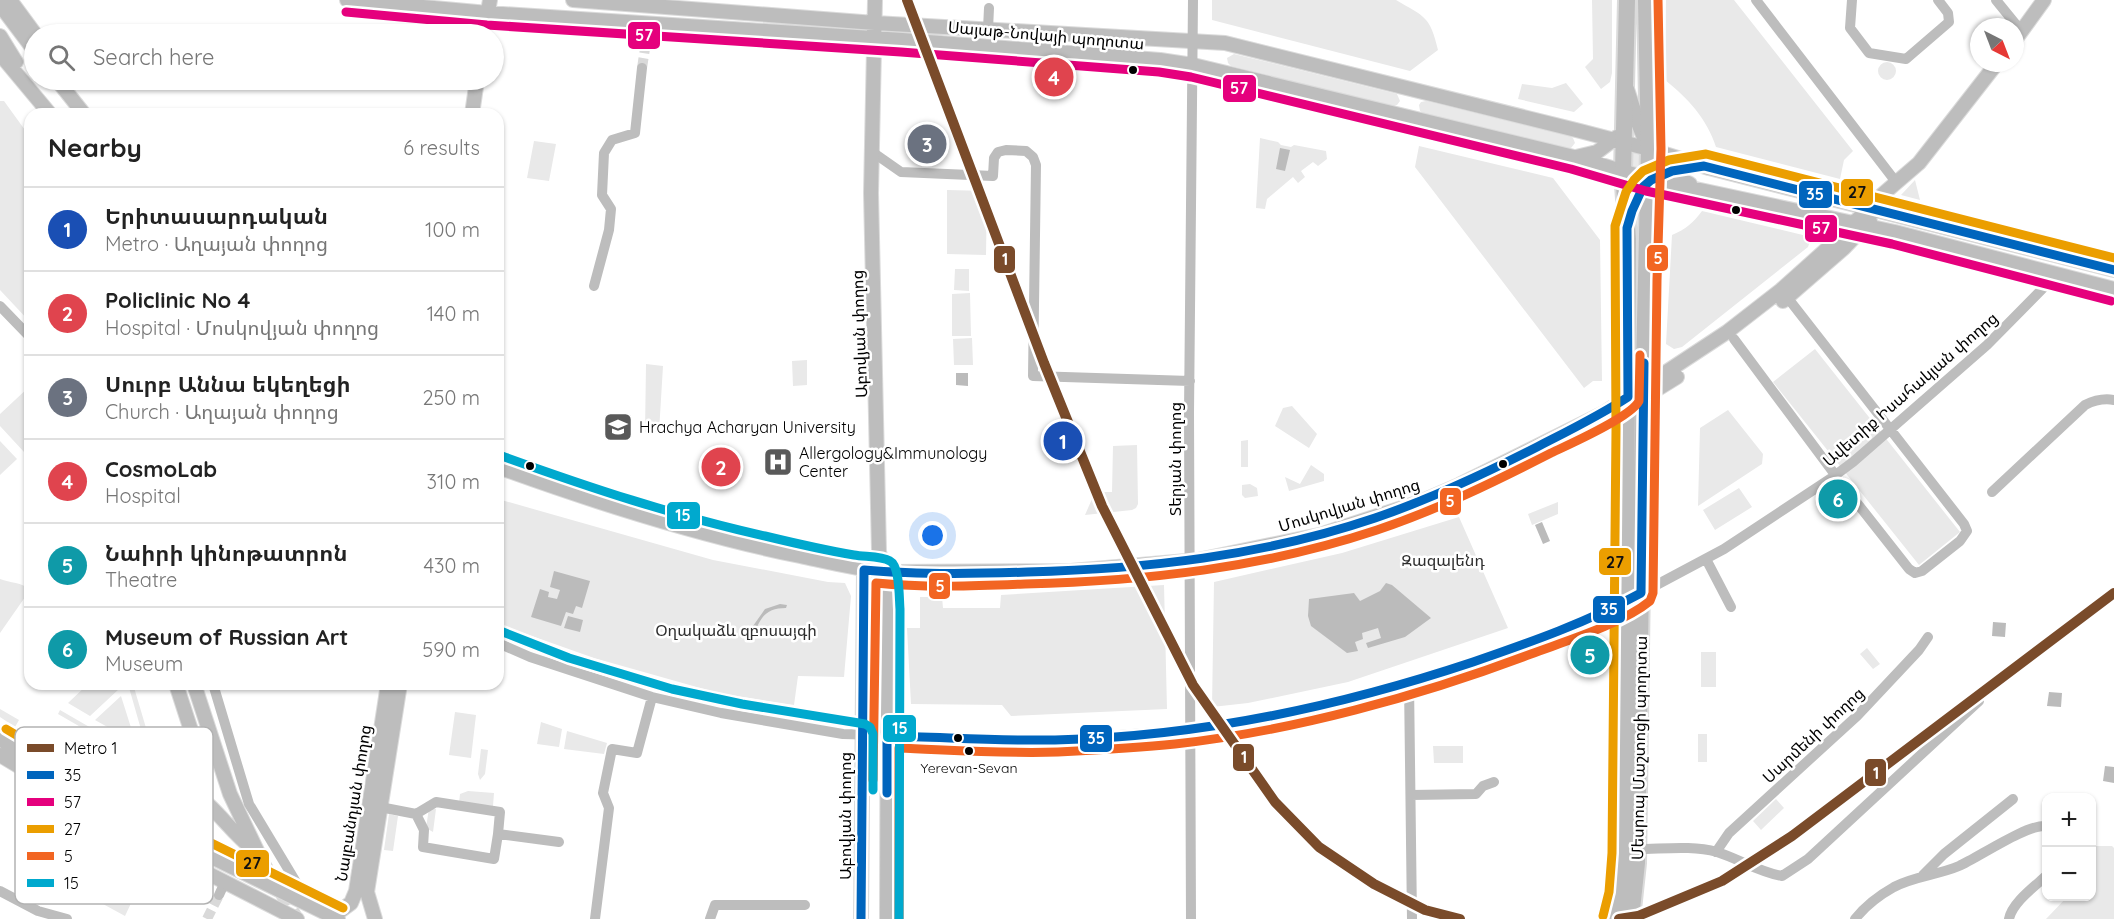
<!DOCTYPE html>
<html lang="en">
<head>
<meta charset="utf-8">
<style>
  :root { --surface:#fff; --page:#f2f2f2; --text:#222; --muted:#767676; --line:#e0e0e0; --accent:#0f766e }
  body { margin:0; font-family:Quicksand,"Noto Sans Armenian",sans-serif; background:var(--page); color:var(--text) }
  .controls { position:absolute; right:18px; bottom:18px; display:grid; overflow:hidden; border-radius:12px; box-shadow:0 2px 4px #0004 }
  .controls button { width:54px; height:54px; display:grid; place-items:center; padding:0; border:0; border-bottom:2px solid var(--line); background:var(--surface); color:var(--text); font:30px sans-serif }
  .compass { position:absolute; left:1970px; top:18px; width:54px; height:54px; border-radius:50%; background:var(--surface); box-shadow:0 2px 4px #0004; rotate:138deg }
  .you { position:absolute; left:933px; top:536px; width:21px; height:21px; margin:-15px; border:4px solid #fff; border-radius:50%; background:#1a73e8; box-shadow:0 0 0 9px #1a73e833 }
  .badge { display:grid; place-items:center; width:39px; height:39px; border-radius:50%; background:var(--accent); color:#fff; font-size:20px; font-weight:700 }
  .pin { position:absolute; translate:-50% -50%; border:3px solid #fff; box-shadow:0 2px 6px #0006 }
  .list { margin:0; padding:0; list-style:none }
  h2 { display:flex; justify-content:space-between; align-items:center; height:78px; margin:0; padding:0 24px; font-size:26px }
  h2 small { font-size:20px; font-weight:400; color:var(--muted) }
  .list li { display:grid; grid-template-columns:39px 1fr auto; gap:18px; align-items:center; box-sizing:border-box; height:84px; padding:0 24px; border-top:2px solid var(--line) }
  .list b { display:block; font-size:22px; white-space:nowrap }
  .list p { margin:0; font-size:20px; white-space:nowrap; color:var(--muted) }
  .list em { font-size:20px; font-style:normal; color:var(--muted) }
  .icon { flex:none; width:33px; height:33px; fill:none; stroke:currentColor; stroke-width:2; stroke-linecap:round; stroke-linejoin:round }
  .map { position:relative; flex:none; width:2114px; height:919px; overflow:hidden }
  .search { position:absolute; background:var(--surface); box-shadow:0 2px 4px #0004; left:24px; top:24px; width:480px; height:66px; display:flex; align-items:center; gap:15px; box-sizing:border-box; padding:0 21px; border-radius:33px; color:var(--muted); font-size:22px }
  .panel { position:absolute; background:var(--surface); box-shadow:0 2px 4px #0004; left:24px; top:108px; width:480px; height:582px; border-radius:18px }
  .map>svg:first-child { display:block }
  .green { fill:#e9e9e9 }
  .water { fill:#bbb }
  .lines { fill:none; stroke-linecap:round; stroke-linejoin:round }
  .minor-tunnel { stroke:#d9d9d9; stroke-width:10; stroke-dasharray:10 5; stroke-linecap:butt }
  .major-tunnel { stroke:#d9d9d9; stroke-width:14; stroke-dasharray:14 7; stroke-linecap:butt }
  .major-casing { stroke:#dbdbdb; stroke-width:16 }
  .highway-casing { stroke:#dbdbdb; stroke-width:20 }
  .minor { stroke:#bdbdbd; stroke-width:10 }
  .major { stroke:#bdbdbd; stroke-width:14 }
  .highway { stroke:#bdbdbd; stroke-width:16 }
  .bus-1-casing { stroke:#fff; stroke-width:14 }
  .bus-2-casing { stroke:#fff; stroke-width:14 }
  .bus-3-casing { stroke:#fff; stroke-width:14 }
  .bus-4-casing { stroke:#fff; stroke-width:14 }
  .bus-5-casing { stroke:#fff; stroke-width:14 }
  .bus-1 { stroke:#0065bd; stroke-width:9 }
  .bus-2 { stroke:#e5007d; stroke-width:9 }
  .bus-3 { stroke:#eb9e00; stroke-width:9 }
  .bus-4 { stroke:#f26522; stroke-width:9 }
  .bus-5 { stroke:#00a9ce; stroke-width:9 }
  .metro-1-casing { stroke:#fff; stroke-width:15 }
  .metro-1 { stroke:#7a4b2a; stroke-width:10 }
  .bus-dot { fill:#000; stroke:#fff; stroke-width:2 }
  .labels { text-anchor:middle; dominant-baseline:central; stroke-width:5; stroke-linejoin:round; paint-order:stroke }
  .bus-label { font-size:14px; fill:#000; stroke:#fff }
  .street-label { font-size:16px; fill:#000; stroke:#fff }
  .poi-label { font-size:16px; fill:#000; stroke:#fff; text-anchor:start }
  .park-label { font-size:16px; fill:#2e2e2e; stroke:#fff }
  .key { fill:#fff; stroke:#b2b2b2; stroke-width:1.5 }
  .key-label { font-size:16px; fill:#000 }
  .line-badge { stroke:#fff; stroke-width:2 }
  .badge-label { font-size:16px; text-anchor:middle; font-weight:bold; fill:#fff }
  .pale-badge-label { font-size:16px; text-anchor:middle; font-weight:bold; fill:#111 }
</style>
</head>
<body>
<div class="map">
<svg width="2114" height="919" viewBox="0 0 2114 919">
  <rect width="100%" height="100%" fill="#fff"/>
  <path class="green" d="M 1212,0 L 1396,0 C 1425,17 1430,16 1438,50 L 1410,71 L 1212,20 Z
    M 1592,0 L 1612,0 L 1612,73 L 1610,82 L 1601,89 L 1585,67 L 1593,59 Z
    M 1666,0 L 1734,0 L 1853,151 L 1844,160 L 1840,179 L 1716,147 C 1707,119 1688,98 1665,80 Z
    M 1234,54 L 1397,94 L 1400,101 L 1397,105 L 1393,106 L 1231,66 L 1228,63 L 1227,58 Z
    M1878 71a9 9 0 1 1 18 0a9 9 0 1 1-18 0Z
    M 1566,83 L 1583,104 L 1574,112 L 1518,99 L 1522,84 L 1552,88 Z
    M 0,101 L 4,101 L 30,137 L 30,322 L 0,290 Z
    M 1426,101 L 1570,136 L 1573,138 L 1575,143 L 1571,148 L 1566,148 L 1423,113 L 1420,111 L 1419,105 L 1421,102 Z
    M 1260,138 L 1278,142 L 1281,145 L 1291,147 L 1294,145 L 1326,151 L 1327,159 L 1318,166 L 1313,162 L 1301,171 L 1305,177 L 1298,183 L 1293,177 L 1267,199 L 1265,209 L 1256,208 Z
    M 534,141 L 556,144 L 549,181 L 527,178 Z
    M 1419,146 L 1553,178 L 1600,240 L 1602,381 L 1593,381 L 1584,388 L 1415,167 Z
    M 1632,152 L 1640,152 L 1644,169 L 1633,172 L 1626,158 Z
    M 1915,180 L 1920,200 L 1901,195 Z
    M 947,190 L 987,191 L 986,255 L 947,254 Z
    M 1702,211 L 1807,236 L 1810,241 L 1808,247 L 1682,347 L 1674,349 L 1666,344 L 1672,235 C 1686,229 1693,223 1702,211 Z
    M 955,269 L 969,269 L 969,291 L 954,290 Z
    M 970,293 L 971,336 L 952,336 L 952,294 Z
    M 972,338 L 973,365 L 954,365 L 953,339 Z
    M 1815,349 L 1960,532 L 1919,565 L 1773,382 Z
    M 807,360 L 807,385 L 793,386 L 792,361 Z
    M 646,364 L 663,366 L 659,432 L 645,432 Z
    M 30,386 L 30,446 L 24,452 L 0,426 L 0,414 Z
    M 1292,406 L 1317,434 L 1309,448 L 1275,426 L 1283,408 Z
    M 1728,410 L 1763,454 L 1762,464 L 1698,506 L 1700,428 Z
    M 1248,440 L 1248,467 L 1241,467 L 1241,441 Z
    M 0,441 L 17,459 L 0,475 Z
    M 1137,445 L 1138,504 L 1136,508 L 1132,510 L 1085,515 L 1095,492 L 1112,492 L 1113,446 Z
    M 1311,465 L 1324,474 L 1324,481 L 1289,491 L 1285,477 L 1300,484 Z
    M 1250,484 L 1257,488 L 1258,496 L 1245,498 L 1242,495 L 1242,485 Z
    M 1739,488 L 1752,507 L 1715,530 L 1703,510 Z
    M 498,499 L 713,560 L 828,582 L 845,583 L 851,596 L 844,677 L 798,676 L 794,705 L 718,693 L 594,658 L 498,624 Z
    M 1558,502 L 1558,514 L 1532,525 L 1528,514 Z
    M 1459,517 L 1508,628 L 1348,682 L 1248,703 L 1212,707 L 1214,582 L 1342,553 Z
    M 0,579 C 10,583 22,582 30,590 L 0,633 Z
    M 1164,585 L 1167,709 L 1011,716 L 1002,705 L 911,704 L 907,628 L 920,628 L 920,597 L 942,597 L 943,608 L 1000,608 L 1001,595 Z
    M 1867,648 L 1880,664 L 1873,669 L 1860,654 Z
    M 1701,652 L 1716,652 L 1716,687 L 1701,687 Z
    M 88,684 L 117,684 L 119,689 L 90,716 L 68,703 Z
    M 128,684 L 133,684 L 149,738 L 144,740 Z
    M 121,696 L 133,734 L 129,739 L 95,720 Z
    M 0,709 L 19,720 L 15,727 L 0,717 Z
    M 60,710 L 131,751 L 129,755 L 58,714 Z
    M 455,712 L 476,715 L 471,758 L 449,755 Z
    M 541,722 L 562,729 L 559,747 L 537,744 Z
    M 567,731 L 607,743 L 604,754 L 564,749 Z
    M 1698,734 L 1707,734 L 1707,762 L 1698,762 Z
    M 1433,746 L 1463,746 L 1463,763 L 1434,763 Z
    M 481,749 L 488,750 L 485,774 L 480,780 L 478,774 Z
    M 468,791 L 494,793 L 493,806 L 459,803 L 460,794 Z
    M 1776,799 L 1784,808 L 1761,830 L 1753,821 Z
    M 429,808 L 436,809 L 433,832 L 426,828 Z
    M 389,814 L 398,816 L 393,851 L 384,850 Z
    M 2092,846 L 2112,846 L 2114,848 L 2114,919 L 2046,919 L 2067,897 L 2092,896 Z
    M 113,885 L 134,897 L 125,916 L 103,904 Z"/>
  <path class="water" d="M 1280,148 L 1290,150 L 1285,171 L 1276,169 Z
    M 956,373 L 968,373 L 968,386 L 956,385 Z
    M 1542,522 L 1550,541 L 1543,544 L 1535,525 Z
    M 554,571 L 590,581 L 582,608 L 576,606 L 573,614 L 566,612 L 561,626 L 531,617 L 540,589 L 549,592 L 548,597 L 557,599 L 560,590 L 550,587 Z
    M 1386,583 L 1392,585 L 1431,618 L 1405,637 L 1368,648 L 1366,643 L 1381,638 L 1378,628 L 1362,633 L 1363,639 L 1355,642 L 1358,651 L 1347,653 L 1311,626 L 1308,616 L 1309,599 L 1354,593 L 1360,601 L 1380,591 Z
    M 780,604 L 787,605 L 786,608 C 771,608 763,613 757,627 L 753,626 L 765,609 Z
    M 568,616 L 583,620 L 580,632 L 564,628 Z
    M 1993,622 L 2006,623 L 2005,637 L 1992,636 Z
    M 2049,692 L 2062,693 L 2061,707 L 2047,706 Z
    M 2105,766 L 2114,767 L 2114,783 L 2103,781 Z"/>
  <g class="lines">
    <path class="minor-tunnel" d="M 642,68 L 646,42
      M 207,919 L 219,895"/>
    <path class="major-tunnel" d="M 260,857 L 297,919"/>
    <g class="major-casing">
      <path id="major" d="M 10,0 L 35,34
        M 347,0 L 488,13 L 902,40 L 1160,60 L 1193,65 L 1574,157 L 1649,179 L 1895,232 L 2114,289
        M 573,0 L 875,23 L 1225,43 L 1580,131 L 1649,149 L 1709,168 L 2114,270
        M 875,0 L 871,193 L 879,552 L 885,572 L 888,609 L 887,919
        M 0,5 L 34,50
        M 484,34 L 490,0
        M 0,36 L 16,62
        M 2015,40 L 2044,0
        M 0,54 L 50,114
        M 57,80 L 84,114
        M 1627,89 C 1641,131 1646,162 1690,184
        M 472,114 L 477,80
        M 1576,157 L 1597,152 L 1617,137
        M 1629,220 C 1632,205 1637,186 1652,178
        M 1783,301 L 1844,248 L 1870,221
        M 1643,398 L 1677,377
        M 498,467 C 597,503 697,535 800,556 C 828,562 856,569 885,572 L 1071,571 L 1198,560 L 1319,535 L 1420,502 L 1459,485 L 1604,413 L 1727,332 L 1781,290 L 1838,239 L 1883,194 L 1919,163 L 1997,63
        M 194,684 L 230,794 L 260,857
        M 0,739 L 126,815 L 338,919
        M 0,755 L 135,836 L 297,919
        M 139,821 C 147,807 156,793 169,784 C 179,777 190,775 199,767 L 200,758 L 176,684
        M 172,836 C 159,814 161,795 191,792 C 216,806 230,832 253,849
        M 332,917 L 351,903 L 356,891 L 388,684
        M 375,919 L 367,892 L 400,684
        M 861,919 L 864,570"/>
    </g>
    <g class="highway-casing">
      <path id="highway" d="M 1615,919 L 1621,894 L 1624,854 L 1628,239 L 1623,172 L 1627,0
        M 1631,919 L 1637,863 L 1644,364 L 1649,149 L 1646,0"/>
    </g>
    <path class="minor" d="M 1756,0 L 1896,182
      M 1852,0 L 1850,28 L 1869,53 L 1906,59 L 1949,22 L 1948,13 L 1938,0
      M 1996,0 L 2022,32
      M 988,29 L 989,8
      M 646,42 L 648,23
      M 871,151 L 901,172 L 993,176 L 994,158 L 998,152 L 1006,150 L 1026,151 L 1033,157 L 1036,165 L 1033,376 L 1190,381
      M 594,286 L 609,230 L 611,209 L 602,195 L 604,153 L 612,140 L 635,133 L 642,68
      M 0,306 L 30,337
      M 1734,339 L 1842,484 L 1909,569 L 1915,573 L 1922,571 L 1960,541 L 1967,531 L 1964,524 L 1787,297
      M 1992,492 L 2085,405 C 2095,400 2103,398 2114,400
      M 1706,559 L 1731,607
      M 498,643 L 530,657 L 652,697 L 721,713 L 843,734 L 1055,740 L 1197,729 L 1310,708 L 1409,683 L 1502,652 L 1602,614 L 1724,549 L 1830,479 L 1853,462 L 1987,345 L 2057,274
      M 1409,683 L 1412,919
      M 213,684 L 249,804 L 311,907
      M 1411,795 L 1476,794 L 1483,786 L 1494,782
      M 380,807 L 416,814 L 424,830 L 423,847 L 494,859 L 498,834
      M 416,814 L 436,802 L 500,812 L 498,834 L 559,842
      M 1637,849 C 1663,849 1692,845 1717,852 C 1739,859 1759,872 1782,876 L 1808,859 L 1979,701
      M 1716,852 L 1729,833 L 1857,716 L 1919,650 L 1928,637
      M 1923,875 L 1944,854 L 2013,799
      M 0,891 L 38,911 L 67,919
      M 219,895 L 225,882
      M 595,919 L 609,808 L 603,793 L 612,749 L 637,753 L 652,697
      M 710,919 L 715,905 L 805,905
      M 1191,919 L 1189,413 L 1193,0
      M 1855,919 C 1866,905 1878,896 1894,887 C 1915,876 1938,875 1959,866 C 1979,857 2027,824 2046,826
      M 2009,919 C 2012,903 2034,887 2046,876"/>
    <use href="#major" class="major"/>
    <use href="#highway" class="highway"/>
    <g class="bus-1-casing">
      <path id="bus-1" d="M 887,793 L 887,736 C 943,737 999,741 1055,740 C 1198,737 1338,707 1473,662 C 1531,642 1588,622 1641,593 L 1644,363
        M 861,919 L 864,570 C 918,575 973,574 1027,572 C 1145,569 1263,556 1375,518 C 1431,499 1484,474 1537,447 C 1568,431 1599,416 1628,397 L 1627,228 L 1632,211 L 1643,187 L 1651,180 L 1672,171 L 1704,166 L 2114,270"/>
    </g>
    <g class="bus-2-casing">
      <path id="bus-2" d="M 346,12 L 487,25 L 901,52 L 1159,72 L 1191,77 L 1571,169 L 1646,191 L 1892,244 L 2111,301"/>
    </g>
    <g class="bus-3-casing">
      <path id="bus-3" d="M 6,729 L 132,804 L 343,908
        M 1603,916 L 1609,892 L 1612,853 L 1616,430 L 1615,226 L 1626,192 L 1634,180 L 1643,171 L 1669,160 L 1706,154 L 2114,258"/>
    </g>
    <g class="bus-4-casing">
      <path id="bus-4" d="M 873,780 L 876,583 C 925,588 976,586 1025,584 C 1145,581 1263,568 1377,530 C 1437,510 1494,482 1551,453 C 1570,444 1631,417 1639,401 L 1640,355
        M 899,919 L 899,748 C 951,750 1005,754 1058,752 C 1097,750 1136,748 1175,744 C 1293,731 1420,696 1531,654 C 1566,641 1622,624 1650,601 L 1653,593 L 1657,280 L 1661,149 L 1658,0"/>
    </g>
    <g class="bus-5-casing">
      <path id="bus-5" d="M 502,456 C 588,487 675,516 765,536 C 794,543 824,550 854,555 C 865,557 881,556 890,561 C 900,566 899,598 900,609 L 899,919
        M 503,632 L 569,658 L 672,689 L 742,704 L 865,724 L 870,727 L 873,734 L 873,790"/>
    </g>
    <use href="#bus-1" class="bus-1"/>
    <use href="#bus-2" class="bus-2"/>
    <use href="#bus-3" class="bus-3"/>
    <use href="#bus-4" class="bus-4"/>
    <use href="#bus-5" class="bus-5"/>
    <g class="metro-1-casing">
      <path id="metro-1" d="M 907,0 L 1044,363 L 1102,506 L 1193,685 L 1275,802 L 1319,847 L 1374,884 L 1425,910 L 1460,919
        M 1619,919 L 1638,916 L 1722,881 L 1792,836 L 2114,593"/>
    </g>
    <use href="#metro-1" class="metro-1"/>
  </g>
  <defs>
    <g id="university-square" transform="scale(1.5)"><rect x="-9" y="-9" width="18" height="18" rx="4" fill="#595959" stroke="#fff"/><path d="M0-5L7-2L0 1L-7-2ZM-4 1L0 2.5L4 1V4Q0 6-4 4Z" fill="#fff"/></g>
    <g id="hospital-square" transform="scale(1.5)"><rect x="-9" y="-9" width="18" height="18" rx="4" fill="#595959" stroke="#fff"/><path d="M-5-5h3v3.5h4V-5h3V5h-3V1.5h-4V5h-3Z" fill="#fff"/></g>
  </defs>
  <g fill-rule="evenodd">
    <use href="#university-square" x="618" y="427"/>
    <use href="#hospital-square" x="778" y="462"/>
  </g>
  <g class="bus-dot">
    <circle cx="1133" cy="70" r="5"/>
    <circle cx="1736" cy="210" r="5"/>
    <circle cx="1503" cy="464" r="5"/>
    <circle cx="530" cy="466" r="5"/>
    <circle cx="958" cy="738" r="5"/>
    <circle cx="969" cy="751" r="5"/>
  </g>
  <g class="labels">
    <g class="bus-label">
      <text x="969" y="768">Yerevan-Sevan</text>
    </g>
    <g class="street-label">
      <text transform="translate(1046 35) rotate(5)">Սայաթ-Նովայի պողոտա</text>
      <text transform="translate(859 334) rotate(-92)">Աբովյան փողոց</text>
      <text transform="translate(1910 389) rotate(-41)">Ավետիք Իսահակյան փողոց</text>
      <text transform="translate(1175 459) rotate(-90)">Տերյան փողոց</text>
      <text transform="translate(1349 505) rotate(-17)">Մոսկովյան փողոց</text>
      <text transform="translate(1813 735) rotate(-43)">Սարմենի փողոց</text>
      <text transform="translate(1639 748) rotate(-89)">Մեսրոպ Մաշտոցի պողոտա</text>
      <text transform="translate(353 803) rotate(-81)">Նալբանդյան փողոց</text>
      <text transform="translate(845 816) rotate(-90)">Աբովյան փողոց</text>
    </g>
    <g class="poi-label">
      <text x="639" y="427">Hrachya Acharyan University</text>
      <text x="799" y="453">Allergology&amp;Immunology<tspan x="799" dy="18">Center</tspan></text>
    </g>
    <g class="park-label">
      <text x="1443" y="560">Զազալենդ</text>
      <text x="736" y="630">Օղակաձև զբոսայգի</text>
    </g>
  </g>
  <rect x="15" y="727" width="198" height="177" rx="9" class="key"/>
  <rect x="27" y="744" width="27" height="8" fill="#7a4b2a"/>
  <rect x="27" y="771" width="27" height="8" fill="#0065bd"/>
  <rect x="27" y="798" width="27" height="8" fill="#e5007d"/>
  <rect x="27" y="825" width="27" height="8" fill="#eb9e00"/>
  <rect x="27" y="852" width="27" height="8" fill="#f26522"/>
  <rect x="27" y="879" width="27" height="8" fill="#00a9ce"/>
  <g class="key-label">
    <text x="64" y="754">Metro 1</text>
    <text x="64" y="781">35</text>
    <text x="64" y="808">57</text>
    <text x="64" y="835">27</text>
    <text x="64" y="862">5</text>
    <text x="64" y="889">15</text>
  </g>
  <g class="line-badge">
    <rect x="627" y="21" width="34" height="29" rx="6" fill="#e5007d"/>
    <rect x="1222" y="74" width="35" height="29" rx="6" fill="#e5007d"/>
    <rect x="1840" y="178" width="34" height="29" rx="6" fill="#eb9e00"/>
    <rect x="1798" y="180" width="35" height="29" rx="6" fill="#0065bd"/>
    <rect x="1804" y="214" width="34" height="29" rx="6" fill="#e5007d"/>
    <rect x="1646" y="244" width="23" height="28" rx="6" fill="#f26522"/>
    <rect x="993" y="245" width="23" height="29" rx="6" fill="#7a4b2a"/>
    <rect x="1439" y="487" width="23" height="29" rx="6" fill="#f26522"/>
    <rect x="666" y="501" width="35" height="29" rx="6" fill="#00a9ce"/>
    <rect x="1598" y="547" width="34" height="29" rx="6" fill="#eb9e00"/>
    <rect x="928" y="572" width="23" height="28" rx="6" fill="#f26522"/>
    <rect x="1592" y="595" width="34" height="29" rx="6" fill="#0065bd"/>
    <rect x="882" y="714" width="35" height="29" rx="6" fill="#00a9ce"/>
    <rect x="1079" y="724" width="34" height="29" rx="6" fill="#0065bd"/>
    <rect x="1232" y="743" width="23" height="29" rx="6" fill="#7a4b2a"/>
    <rect x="1864" y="758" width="23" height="29" rx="6" fill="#7a4b2a"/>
    <rect x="235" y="849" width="35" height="29" rx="6" fill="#eb9e00"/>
  </g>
  <g class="badge-label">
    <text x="644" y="41">57</text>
    <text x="1239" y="94">57</text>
    <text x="1815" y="200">35</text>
    <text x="1821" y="234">57</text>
    <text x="1658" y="264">5</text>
    <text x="1005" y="265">1</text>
    <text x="1450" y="507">5</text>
    <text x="683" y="521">15</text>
    <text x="940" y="592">5</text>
    <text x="1609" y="615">35</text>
    <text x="900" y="734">15</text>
    <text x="1096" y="744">35</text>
    <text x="1244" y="763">1</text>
    <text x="1876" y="779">1</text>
  </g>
  <g class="pale-badge-label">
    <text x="1857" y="198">27</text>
    <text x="1615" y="568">27</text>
    <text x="252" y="869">27</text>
  </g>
</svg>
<div class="controls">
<button>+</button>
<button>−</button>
</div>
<svg class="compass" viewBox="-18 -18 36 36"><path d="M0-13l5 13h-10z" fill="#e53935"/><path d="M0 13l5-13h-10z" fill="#767676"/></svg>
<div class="you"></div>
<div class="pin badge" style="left:1063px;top:441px;background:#1a4fb4">1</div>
<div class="pin badge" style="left:721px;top:467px;background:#e0444e">2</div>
<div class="pin badge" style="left:927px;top:144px;background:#6b7280">3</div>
<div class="pin badge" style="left:1054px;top:77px;background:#e0444e">4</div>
<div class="pin badge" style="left:1590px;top:655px;background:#0f9aa8">5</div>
<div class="pin badge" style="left:1838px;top:499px;background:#0f9aa8">6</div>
<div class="search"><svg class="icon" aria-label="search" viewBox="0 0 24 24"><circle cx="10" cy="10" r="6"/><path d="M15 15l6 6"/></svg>Search here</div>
<section class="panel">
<h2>Nearby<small>6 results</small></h2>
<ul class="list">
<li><span class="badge" style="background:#1a4fb4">1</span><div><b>Երիտասարդական</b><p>Metro · Աղայան փողոց</p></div><em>100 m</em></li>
<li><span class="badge" style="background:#e0444e">2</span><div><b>Policlinic No 4</b><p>Hospital · Մոսկովյան փողոց</p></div><em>140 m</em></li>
<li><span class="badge" style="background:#6b7280">3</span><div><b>Սուրբ Աննա եկեղեցի</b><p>Church · Աղայան փողոց</p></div><em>250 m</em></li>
<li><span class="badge" style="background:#e0444e">4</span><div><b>CosmoLab</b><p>Hospital</p></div><em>310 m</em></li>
<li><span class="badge" style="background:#0f9aa8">5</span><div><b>Նաիրի կինոթատրոն</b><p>Theatre</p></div><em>430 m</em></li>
<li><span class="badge" style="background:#0f9aa8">6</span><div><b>Museum of Russian Art</b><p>Museum</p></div><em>590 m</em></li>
</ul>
</section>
</div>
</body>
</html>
